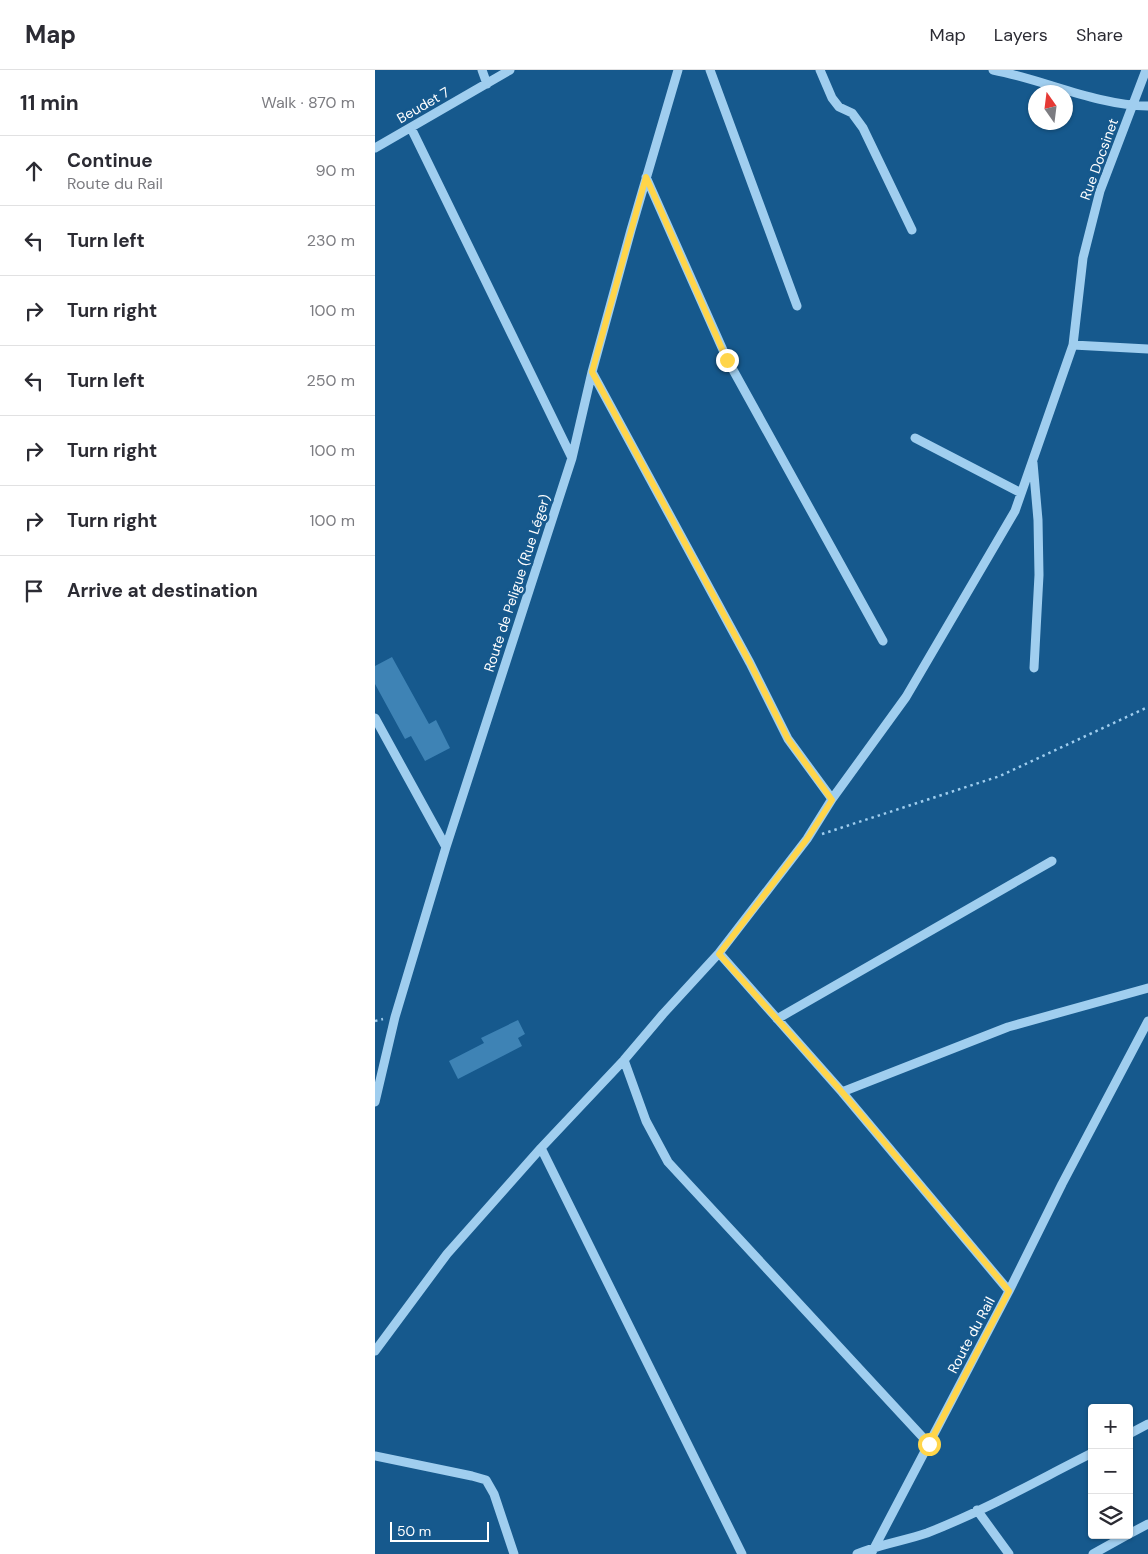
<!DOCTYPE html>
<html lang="en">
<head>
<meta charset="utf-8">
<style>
  :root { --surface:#fff; --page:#f2f2f3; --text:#2b2b33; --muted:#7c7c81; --line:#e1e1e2 }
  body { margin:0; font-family:"DM Sans",sans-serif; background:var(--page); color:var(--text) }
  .controls { position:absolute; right:15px; bottom:15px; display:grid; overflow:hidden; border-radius:5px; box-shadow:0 1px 4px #0004 }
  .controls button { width:45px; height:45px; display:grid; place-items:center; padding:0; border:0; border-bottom:1px solid var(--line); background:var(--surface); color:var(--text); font:25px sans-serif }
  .compass { position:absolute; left:653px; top:15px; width:45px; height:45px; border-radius:50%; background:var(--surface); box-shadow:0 1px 4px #0004; rotate:346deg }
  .scale { position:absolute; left:15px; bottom:12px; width:99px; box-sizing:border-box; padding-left:5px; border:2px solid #fff; border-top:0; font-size:14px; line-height:18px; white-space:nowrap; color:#fff; -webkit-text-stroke:4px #16598d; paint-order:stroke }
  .stop { position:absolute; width:15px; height:15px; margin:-11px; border:4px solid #ffd54a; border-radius:50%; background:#fff }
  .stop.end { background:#ffd54a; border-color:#fff; box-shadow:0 1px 5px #0008 }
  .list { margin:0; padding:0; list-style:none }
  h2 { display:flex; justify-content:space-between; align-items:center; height:65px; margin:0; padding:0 20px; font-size:21px }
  h2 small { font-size:16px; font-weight:400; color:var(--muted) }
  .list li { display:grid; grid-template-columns:32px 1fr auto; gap:15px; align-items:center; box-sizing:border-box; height:70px; padding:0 20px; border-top:1px solid var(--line) }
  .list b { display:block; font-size:19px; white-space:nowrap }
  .list p { margin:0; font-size:16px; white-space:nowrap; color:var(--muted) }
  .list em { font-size:16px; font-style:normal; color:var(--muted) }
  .icon { flex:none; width:28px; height:28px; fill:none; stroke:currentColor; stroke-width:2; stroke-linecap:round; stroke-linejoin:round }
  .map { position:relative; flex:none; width:773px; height:1484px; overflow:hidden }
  header { display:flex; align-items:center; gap:30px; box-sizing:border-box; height:70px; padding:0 25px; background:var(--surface); border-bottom:1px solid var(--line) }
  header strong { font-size:24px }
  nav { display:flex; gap:28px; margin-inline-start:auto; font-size:18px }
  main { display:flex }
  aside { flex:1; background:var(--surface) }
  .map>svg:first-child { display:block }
  .building { fill:#3e83b5 }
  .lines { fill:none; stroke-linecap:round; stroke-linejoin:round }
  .path { stroke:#a0ceef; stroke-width:2.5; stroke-dasharray:2.5 4; stroke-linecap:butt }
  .minor { stroke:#a0ceef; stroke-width:9 }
  .route { stroke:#ffd54a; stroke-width:6 }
  .labels { text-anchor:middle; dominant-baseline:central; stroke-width:5; stroke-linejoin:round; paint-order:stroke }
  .street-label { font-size:14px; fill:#fff; stroke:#16598d }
</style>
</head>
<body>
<header>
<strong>Map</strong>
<nav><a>Map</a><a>Layers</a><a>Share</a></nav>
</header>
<main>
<aside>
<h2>11 min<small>Walk · 870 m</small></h2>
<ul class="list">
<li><svg class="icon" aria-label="ahead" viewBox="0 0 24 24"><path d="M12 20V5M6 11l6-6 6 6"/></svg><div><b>Continue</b><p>Route du Rail</p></div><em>90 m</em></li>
<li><svg class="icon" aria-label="left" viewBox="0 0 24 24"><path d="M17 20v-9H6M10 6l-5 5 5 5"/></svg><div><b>Turn left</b></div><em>230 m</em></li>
<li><svg class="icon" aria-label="right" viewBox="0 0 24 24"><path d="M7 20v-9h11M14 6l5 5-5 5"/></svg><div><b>Turn right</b></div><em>100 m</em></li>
<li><svg class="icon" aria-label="left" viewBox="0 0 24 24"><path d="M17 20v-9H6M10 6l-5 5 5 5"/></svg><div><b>Turn left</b></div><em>250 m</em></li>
<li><svg class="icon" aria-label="right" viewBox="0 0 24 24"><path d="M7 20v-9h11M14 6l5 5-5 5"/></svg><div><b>Turn right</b></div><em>100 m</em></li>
<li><svg class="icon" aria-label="right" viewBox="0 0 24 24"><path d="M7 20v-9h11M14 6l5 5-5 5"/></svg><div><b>Turn right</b></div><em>100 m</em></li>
<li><svg class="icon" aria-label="arrive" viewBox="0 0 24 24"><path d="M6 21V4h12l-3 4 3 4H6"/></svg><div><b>Arrive at destination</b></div></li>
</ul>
</aside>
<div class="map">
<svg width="773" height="1484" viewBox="0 0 773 1484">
  <rect width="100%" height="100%" fill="#16598d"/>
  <path class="building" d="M 17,587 L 54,654 L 61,650 L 75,678 L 50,691 L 36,666 L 30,669 L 0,614 L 0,596 Z
    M 143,950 L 150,964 L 143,968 L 147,976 L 83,1009 L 74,991 L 109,973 L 106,968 Z"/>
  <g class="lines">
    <path class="path" d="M 447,764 L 625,706 L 773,637
      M 0,951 L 8,949"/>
    <path class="minor" d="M 107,0 L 112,14
      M 335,0 L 422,236
      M 445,0 L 457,28 L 464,37 L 477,43 L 488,58 L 537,160
      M 618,0 C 670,10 720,35 773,36
      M 36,58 L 197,388
      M 0,78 L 135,0
      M 271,107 L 352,289 L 508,571
      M 698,275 L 773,279
      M 217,302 L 375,593 L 413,669 L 457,729
      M 540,368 L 646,423
      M 658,393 L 663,450 L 664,505 L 659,598
      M 0,648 L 71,777
      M 344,883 L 467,1022 L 634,1221
      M 402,949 L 677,791
      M 249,990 L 271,1051 L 293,1092 L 554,1374
      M 467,1022 L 633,957 L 773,918
      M 0,1032 L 20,947 L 71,777 L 197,388 L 217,302 L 256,160 L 303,0
      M 166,1078 L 367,1484
      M 0,1281 L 72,1184 L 166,1078 L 249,990 L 288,944 L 344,883 L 432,769 L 457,729 L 531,627 L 640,441 L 698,275 L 708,188 L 725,121 L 771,0
      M 754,1364 L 773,1354
      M 0,1386 L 97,1406 L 111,1410 L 119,1424 L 139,1484
      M 602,1440 L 634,1484
      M 754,1464 L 773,1454
      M 482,1484 C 505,1474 529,1471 552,1463 C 609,1441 663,1410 717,1383
      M 496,1484 L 634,1221 L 687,1114 L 773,951
      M 718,1484 L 752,1465"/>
  </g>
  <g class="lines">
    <path class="route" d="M 352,290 L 271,107 L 217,302 L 375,593 L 413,669 L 457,730 L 432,769 L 344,884 L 467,1022 L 634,1221 L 554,1374"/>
  </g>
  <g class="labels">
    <g class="street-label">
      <text transform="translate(48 35) rotate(-30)">Beudet 7</text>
      <text transform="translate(724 89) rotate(-70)">Rue Docsinet</text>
      <text transform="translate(142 513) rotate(-72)">Route de Peligue (Rue Léger)</text>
      <text transform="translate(596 1265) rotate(-62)">Route du Rail</text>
    </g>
  </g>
</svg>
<div class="controls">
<button>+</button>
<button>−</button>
<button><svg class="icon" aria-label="layers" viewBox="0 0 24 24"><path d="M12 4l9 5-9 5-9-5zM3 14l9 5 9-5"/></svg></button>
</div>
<svg class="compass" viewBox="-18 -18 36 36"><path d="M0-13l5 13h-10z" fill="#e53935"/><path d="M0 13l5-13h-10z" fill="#7c7c81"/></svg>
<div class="scale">50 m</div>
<div class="stop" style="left:554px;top:1374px"></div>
<div class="stop end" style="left:352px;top:290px"></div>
</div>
</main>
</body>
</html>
